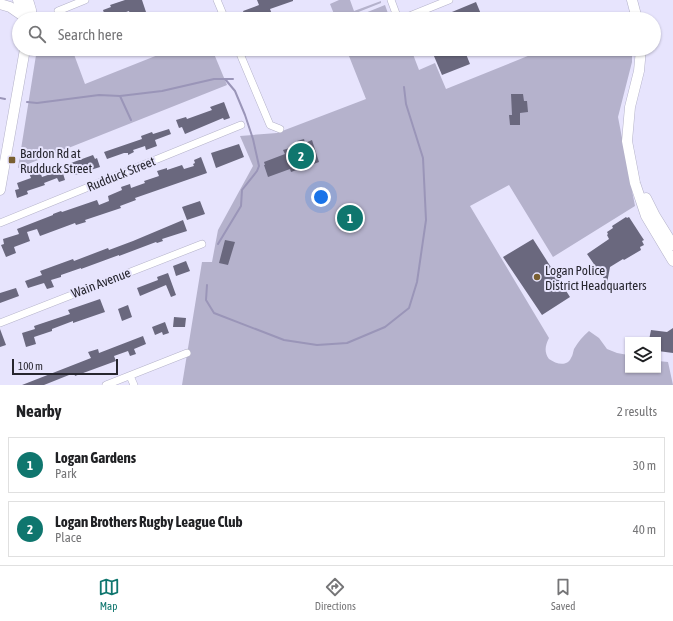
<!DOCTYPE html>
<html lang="en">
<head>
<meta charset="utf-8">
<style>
  :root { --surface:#fff; --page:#f2f2f2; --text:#202124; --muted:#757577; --line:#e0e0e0; --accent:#0f766e }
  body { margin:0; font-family:"Asap Condensed",sans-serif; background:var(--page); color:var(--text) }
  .controls { position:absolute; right:12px; bottom:12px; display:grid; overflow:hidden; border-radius:0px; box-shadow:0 1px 3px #0004 }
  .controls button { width:36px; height:36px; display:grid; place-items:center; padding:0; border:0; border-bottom:1px solid var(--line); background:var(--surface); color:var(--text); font:20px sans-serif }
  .scale { position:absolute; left:12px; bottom:10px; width:106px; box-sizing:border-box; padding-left:4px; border:2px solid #27262f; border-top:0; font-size:11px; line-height:14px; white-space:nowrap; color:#27262f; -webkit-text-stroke:3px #e7e4fd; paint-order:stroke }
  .you { position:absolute; left:321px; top:197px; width:14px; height:14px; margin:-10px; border:3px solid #fff; border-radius:50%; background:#1a73e8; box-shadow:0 0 0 6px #1a73e833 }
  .badge { display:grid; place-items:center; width:26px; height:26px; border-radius:50%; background:var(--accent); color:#fff; font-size:13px; font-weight:700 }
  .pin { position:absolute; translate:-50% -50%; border:2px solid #fff; box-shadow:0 1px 4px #0006 }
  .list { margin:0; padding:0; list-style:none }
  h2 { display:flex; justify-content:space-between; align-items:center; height:52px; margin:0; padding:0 16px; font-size:17px }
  h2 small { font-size:13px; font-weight:400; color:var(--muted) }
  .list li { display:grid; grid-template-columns:26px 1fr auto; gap:12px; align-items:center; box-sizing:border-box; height:56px; margin:0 8px 8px; padding:0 8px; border:1px solid var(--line); border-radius:0px }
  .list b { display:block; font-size:15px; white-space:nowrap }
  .list p { margin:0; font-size:13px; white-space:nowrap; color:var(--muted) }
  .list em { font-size:13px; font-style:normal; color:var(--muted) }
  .icon { flex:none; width:22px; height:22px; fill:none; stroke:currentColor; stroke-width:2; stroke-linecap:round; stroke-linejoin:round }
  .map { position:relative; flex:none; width:673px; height:385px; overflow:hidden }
  .search { position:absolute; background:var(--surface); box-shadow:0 1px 3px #0004; left:12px; right:12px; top:12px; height:44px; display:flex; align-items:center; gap:10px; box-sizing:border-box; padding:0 14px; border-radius:22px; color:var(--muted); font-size:15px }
  .sheet { height:180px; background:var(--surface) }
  nav { display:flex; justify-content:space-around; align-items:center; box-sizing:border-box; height:56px; border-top:1px solid var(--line); background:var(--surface); font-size:11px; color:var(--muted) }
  nav a { display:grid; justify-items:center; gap:2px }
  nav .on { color:var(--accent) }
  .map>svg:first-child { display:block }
  .green { fill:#b5b2cc }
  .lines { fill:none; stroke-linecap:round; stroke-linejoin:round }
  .stream { stroke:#9a95b8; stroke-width:2 }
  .building { fill:#6a687e }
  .street-casing { stroke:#b4b2c9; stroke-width:8 }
  .secondary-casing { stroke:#b4b2c9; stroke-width:11 }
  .street { stroke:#fff; stroke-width:7 }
  .secondary { stroke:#fff; stroke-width:10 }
  .poi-dot { fill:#795f31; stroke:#e7e4fd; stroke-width:1.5 }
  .labels { text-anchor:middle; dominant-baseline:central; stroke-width:4; stroke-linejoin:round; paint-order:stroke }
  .poi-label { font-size:13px; fill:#27262f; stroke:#e7e4fd; text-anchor:start }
  .street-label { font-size:13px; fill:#27262f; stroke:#e7e4fd }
</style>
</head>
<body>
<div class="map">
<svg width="673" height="385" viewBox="0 0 673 385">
  <rect width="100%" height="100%" fill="#e7e4fd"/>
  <path class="green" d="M 339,0 L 350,0 L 354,11 L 381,1 L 381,3 L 341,19 L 336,19 L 330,4 Z
    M 385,5 L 390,19 L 350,19 Z
    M 37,49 L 72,49 L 85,84 L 173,49 L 212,49 L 227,85 L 18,168 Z
    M 351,49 L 411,49 L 419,70 L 435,63 L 446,89 L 545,49 L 632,49 L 632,62 L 618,117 L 635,206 L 553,257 L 509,185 L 470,206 L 549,338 C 545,346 544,352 549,359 C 556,364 567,367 571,358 C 573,355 573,352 574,349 C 578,342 583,336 589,331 L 599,338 L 607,349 L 617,353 L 628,355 L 628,370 L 658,370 L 658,361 L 668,362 L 673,385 L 182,385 L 202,262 L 212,262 L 218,230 L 253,166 L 240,136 L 277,133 L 366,99 L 347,51 Z"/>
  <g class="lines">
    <path class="stream" d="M 120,96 L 131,120
      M 0,98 L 5,99
      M 27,102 L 37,103 L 99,95 L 120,96 L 162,91 L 214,79 L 233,79
      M 218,244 L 241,206 L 242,190 L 257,171 L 259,166 L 253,139 L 245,115 L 235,91 L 225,79
      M 207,285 L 206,300 L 214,313 L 284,340 L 317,345 L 347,343 L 385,327 L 409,308 L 417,282 L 426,220 L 423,158 L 406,104 L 404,87"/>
  </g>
  <path class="building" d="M 125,0 L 142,0 L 146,12 L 143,13 L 144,17 L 134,19 L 133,17 L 131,18 L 129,11 L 106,19 L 103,10 L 111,7 L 110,5 Z
    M 257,0 L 293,0 L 293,1 L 270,9 L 273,17 L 266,19 L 246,19 L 243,11 L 259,5 Z
    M 476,2 L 483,19 L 435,19 Z
    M 431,49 L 464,49 L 470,64 L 442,75 Z
    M 511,94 L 523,94 L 524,101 L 527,101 L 528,112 L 520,113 L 520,125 L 510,125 L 509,115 L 512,115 Z
    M 224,102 L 230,118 L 224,120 L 223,118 L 185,134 L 182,127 L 179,128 L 176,120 L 186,117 L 187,119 L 212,110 L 210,107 Z
    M 169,129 L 171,134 L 155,140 L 157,146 L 146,150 L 145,146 L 133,150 L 134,152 L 128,155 L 128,153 L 124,153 L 107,159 L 104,152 L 142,139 L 141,136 L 152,132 L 153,134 Z
    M 304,139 L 305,143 L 312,140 L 319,162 L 291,172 L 290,169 L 268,177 L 264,165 L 265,165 L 264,162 L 285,154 L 283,150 L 299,145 L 297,141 Z
    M 239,144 L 244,157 L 216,168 L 211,153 Z
    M 93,155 L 95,159 L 97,158 L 100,167 L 75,175 L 71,163 Z
    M 201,157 L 207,173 L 135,198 L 136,200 L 120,206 L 121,208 L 85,220 L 86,222 L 76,225 L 75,223 L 40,236 L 37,229 L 27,232 L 30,241 L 14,247 L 16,253 L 6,257 L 1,245 L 4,244 L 3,239 L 19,234 L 17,229 L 53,215 L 53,214 L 61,211 L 62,212 L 97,200 L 99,205 L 109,201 L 108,196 L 122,190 L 121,187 L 130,184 L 131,188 L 145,183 L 144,181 L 159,176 L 157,171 L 167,168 L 167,170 L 182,165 L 184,169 L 194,166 L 193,164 L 195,163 L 194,160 Z
    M 39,169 L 42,177 L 62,170 L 65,180 L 59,182 L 57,178 L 44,183 L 45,185 L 27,191 L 28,194 L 17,198 L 15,190 L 19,189 L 17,183 L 31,178 L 29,173 Z
    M 200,201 L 205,214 L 187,220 L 182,207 Z
    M 626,217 L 627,218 L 629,217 L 640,234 L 644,240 L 642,241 L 644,245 L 640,247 L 641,250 L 624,260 L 623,259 L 610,267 L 607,283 L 587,254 L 609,239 L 607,235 L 608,234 L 607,232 L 613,228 L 612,226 Z
    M 183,220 L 187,231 L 162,239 L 163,241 L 157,243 L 156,242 L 119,256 L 119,255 L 81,269 L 81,268 L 61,275 L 61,277 L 51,280 L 54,287 L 47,289 L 44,283 L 28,288 L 25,281 L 42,275 L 40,271 L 73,259 L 74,261 L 108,248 L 109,250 L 133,241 Z
    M 533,239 L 570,297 L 542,315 L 503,257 Z
    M 225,240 L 235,242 L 228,265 L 219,263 Z
    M 186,261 L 190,271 L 176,276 L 173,266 Z
    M 168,273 L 176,295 L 171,297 L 166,285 L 140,296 L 137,288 L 158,280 L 157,277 Z
    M 16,288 L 19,296 L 0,303 L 0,293 Z
    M 100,299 L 105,312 L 73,323 L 73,321 L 52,329 L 52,331 L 34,337 L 36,344 L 26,347 L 22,333 L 35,329 L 34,326 L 70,314 L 68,310 Z
    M 128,305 L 132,317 L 122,321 L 118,309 Z
    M 174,317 L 186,318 L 185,327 L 173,327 Z
    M 165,322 L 169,333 L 163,335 L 162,332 L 155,335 L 152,327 Z
    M 673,328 L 673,353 L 658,351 L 658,340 L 649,340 L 651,330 L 667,332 Z
    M 0,329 L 6,345 L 0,347 Z
    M 143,336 L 146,344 L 134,349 L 136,354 L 130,356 L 128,351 L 114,356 L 116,361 L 75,376 L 74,373 L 44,385 L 22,385 L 91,358 L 88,352 L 98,349 L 99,353 Z"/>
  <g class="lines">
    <g class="street-casing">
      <path id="street" d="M 217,0 L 225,19
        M 391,0 L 398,19
        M 58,11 L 85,0
        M 402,19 L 449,0
        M 238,49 L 270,125 L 280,129
        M 0,223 L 241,125
        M 0,323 L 202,244
        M 130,376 L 134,385
        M 106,385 L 187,353"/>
    </g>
    <g class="secondary-casing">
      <path id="secondary" d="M 18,0 L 23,17
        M 28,0 L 31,10 L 31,19
        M 632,0 L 637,19
        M 0,4 L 10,7 L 23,16
        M 641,49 L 639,71 L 630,107 L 627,141 L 635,183 L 646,216 L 673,261
        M 0,190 L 25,49
        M 646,198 L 655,216 L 673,245"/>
    </g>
    <use href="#street" class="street"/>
    <use href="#secondary" class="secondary"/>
  </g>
  <g class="poi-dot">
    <rect x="8" y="156" width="8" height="8" rx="2"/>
    <circle cx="537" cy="277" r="4"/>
  </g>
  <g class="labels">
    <g class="poi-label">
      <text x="20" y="153">Bardon Rd at<tspan x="20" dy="15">Rudduck Street</tspan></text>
      <text x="545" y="270">Logan Police<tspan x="545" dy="15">District Headquarters</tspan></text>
    </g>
    <g class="street-label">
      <text transform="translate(121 174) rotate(-22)">Rudduck Street</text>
      <text transform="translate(101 283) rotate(-21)">Wain Avenue</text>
    </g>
  </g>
</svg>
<div class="controls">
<button><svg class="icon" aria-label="layers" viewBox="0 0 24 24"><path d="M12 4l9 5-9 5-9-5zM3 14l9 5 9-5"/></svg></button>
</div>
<div class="scale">100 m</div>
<div class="you"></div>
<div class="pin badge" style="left:350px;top:218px">1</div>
<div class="pin badge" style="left:301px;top:156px">2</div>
<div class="search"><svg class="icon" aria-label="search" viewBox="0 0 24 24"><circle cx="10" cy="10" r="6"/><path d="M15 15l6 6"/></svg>Search here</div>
</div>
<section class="sheet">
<h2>Nearby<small>2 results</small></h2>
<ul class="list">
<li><span class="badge">1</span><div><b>Logan Gardens</b><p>Park</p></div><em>30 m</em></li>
<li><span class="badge">2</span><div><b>Logan Brothers Rugby League Club</b><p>Place</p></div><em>40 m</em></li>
</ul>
</section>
<nav>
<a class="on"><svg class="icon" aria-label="map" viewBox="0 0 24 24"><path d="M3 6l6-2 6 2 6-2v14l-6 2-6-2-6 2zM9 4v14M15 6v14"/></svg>Map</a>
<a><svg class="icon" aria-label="directions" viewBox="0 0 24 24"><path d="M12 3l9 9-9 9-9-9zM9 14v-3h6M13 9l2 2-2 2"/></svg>Directions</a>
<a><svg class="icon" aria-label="saved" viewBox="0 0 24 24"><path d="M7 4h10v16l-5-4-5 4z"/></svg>Saved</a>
</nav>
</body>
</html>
